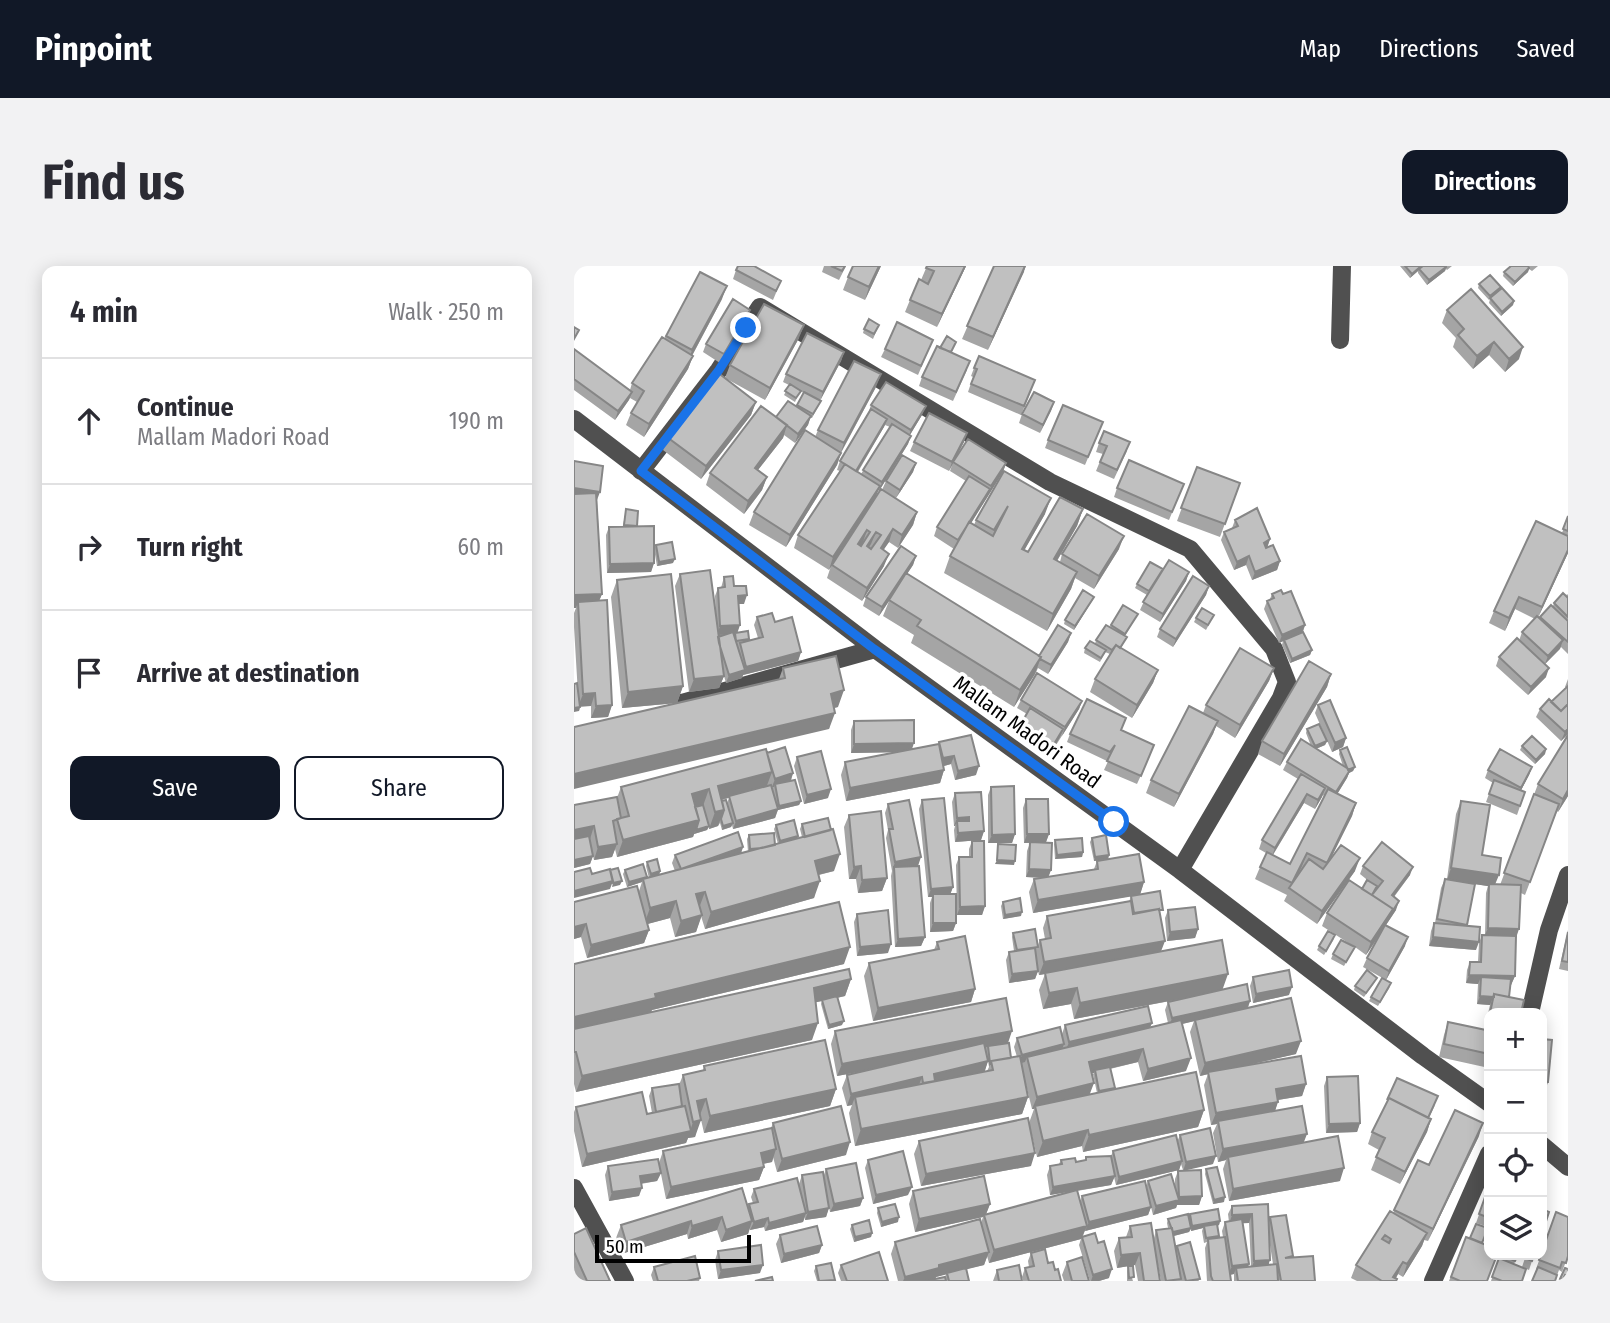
<!DOCTYPE html>
<html lang="en">
<head>
<meta charset="utf-8">
<style>
  :root { --surface:#fff; --page:#f2f2f3; --text:#2b2b33; --muted:#7c7c81; --line:#e1e1e2; --accent:#111827 }
  body { margin:0; font-family:"Fira Sans Condensed",sans-serif; background:var(--page); color:var(--text) }
  .controls { position:absolute; right:21px; bottom:21px; display:grid; overflow:hidden; border-radius:14px; box-shadow:0 4px 18px #0003 }
  .controls button { width:63px; height:63px; display:grid; place-items:center; padding:0; border:0; border-bottom:2px solid var(--line); background:var(--surface); color:var(--text); font:35px sans-serif }
  .scale { position:absolute; left:21px; bottom:18px; width:156px; box-sizing:border-box; padding-left:7px; border:4px solid #000; border-top:0; font-size:19px; line-height:24px; white-space:nowrap; color:#000; -webkit-text-stroke:5px #fff; paint-order:stroke }
  .stop { position:absolute; width:21px; height:21px; margin:-16px; border:5px solid #1a73e8; border-radius:50%; background:#fff }
  .stop.end { background:#1a73e8; border-color:#fff; box-shadow:0 2px 7px #0008 }
  .list { margin:0; padding:0; list-style:none }
  h2 { display:flex; justify-content:space-between; align-items:center; height:91px; margin:0; padding:0 28px; font-size:30px }
  h2 small { font-size:23px; font-weight:400; color:var(--muted) }
  .list li { display:grid; grid-template-columns:46px 1fr auto; gap:21px; align-items:center; box-sizing:border-box; height:126px; padding:0 28px; border-top:2px solid var(--line) }
  .list b { display:block; font-size:26px; white-space:nowrap }
  .list p { margin:0; font-size:23px; white-space:nowrap; color:var(--muted) }
  .list em { font-size:23px; font-style:normal; color:var(--muted) }
  .actions { display:flex; gap:14px; padding:21px 28px }
  .actions a { flex:1; padding:16px 0; border:2px solid var(--accent); border-radius:14px; text-align:center; font-size:24px; color:var(--accent) }
  .actions .main { background:var(--accent); color:#fff }
  .icon { flex:none; width:38px; height:38px; fill:none; stroke:currentColor; stroke-width:2; stroke-linecap:round; stroke-linejoin:round }
  .map { position:relative; flex:none; width:994px; height:1015px; overflow:hidden; border-radius:14px }
  header { display:flex; align-items:center; gap:42px; box-sizing:border-box; height:98px; padding:0 35px; background:var(--accent); color:#fff }
  header strong { font-size:33px }
  nav { display:flex; gap:38px; margin-inline-start:auto; font-size:24px }
  .intro { display:flex; align-items:center; justify-content:space-between; box-sizing:border-box; height:168px; padding:0 42px }
  h1 { margin:0; font-size:49px }
  .button { padding:18px 32px; border-radius:14px; background:var(--accent); color:#fff; font-size:24px; font-weight:700 }
  main { display:flex; gap:42px; padding:0 42px }
  aside { flex:1; background:var(--surface); border-radius:14px; box-shadow:0 4px 18px #0003 }
  .map>svg:first-child { display:block }
  .lines { fill:none; stroke-linecap:round; stroke-linejoin:round }
  .minor { stroke:#505050; stroke-width:18 }
  .wall { fill:#a5a5a5; fill-rule:evenodd }
  .shaded-wall { fill:#868686 }
  .building { fill:#c0c0c0; stroke:#868686; stroke-width:2; fill-rule:evenodd }
  .route { stroke:#1a73e8; stroke-width:9 }
  .labels { text-anchor:middle; dominant-baseline:central; stroke-width:7; stroke-linejoin:round; paint-order:stroke }
  .street-label { font-size:21px; fill:#000; stroke:#fff }
</style>
</head>
<body>
<header>
<strong>Pinpoint</strong>
<nav><a>Map</a><a>Directions</a><a>Saved</a></nav>
</header>
<div class="intro"><h1>Find us</h1><a class="button">Directions</a></div>
<main>
<aside>
<h2>4 min<small>Walk · 250 m</small></h2>
<ul class="list">
<li><svg class="icon" aria-label="ahead" viewBox="0 0 24 24"><path d="M12 20V5M6 11l6-6 6 6"/></svg><div><b>Continue</b><p>Mallam Madori Road</p></div><em>190 m</em></li>
<li><svg class="icon" aria-label="right" viewBox="0 0 24 24"><path d="M7 20v-9h11M14 6l5 5-5 5"/></svg><div><b>Turn right</b></div><em>60 m</em></li>
<li><svg class="icon" aria-label="arrive" viewBox="0 0 24 24"><path d="M6 21V4h12l-3 4 3 4H6"/></svg><div><b>Arrive at destination</b></div></li>
</ul>
<div class="actions"><a class="main">Save</a><a>Share</a></div>
</aside>
<div class="map">
<svg width="994" height="1015" viewBox="0 0 994 1015">
  <rect width="100%" height="100%" fill="#fff"/>
  <g class="lines">
    <path class="minor" d="M 766,74 L 768,0
      M 0,153 L 301,383 L 606,604 L 849,790 L 915,837
      M 67,205 L 145,104 L 186,41 L 476,216 L 616,283 L 700,383 L 713,416 L 707,432 L 606,604
      M 108,437 L 301,383
      M 956,747 L 975,664 L 994,609
      M 968,879 L 994,901
      M 0,922 L 51,1015
      M 859,1015 L 915,888"/>
  </g>
  <path class="wall" d="M 250,0 L 272,0 L 265,14 L 248,6 Z
    M 307,0 L 291,34 L 269,24 L 274,11 Z
    M 353,0 L 392,0 L 363,61 L 331,46 L 336,34 L 347,14 Z
    M 420,0 L 452,0 L 414,84 L 388,73 Z
    M 826,0 L 848,0 L 845,3 L 849,0 L 878,0 L 873,4 L 872,3 L 871,5 L 853,19 L 844,7 L 844,5 L 836,12 Z
    M 937,0 L 964,0 L 958,5 L 955,3 L 954,6 L 939,20 L 929,10 L 930,6 Z
    M 162,4 L 207,15 L 199,34 L 159,13 Z
    M 905,18 L 927,21 L 925,24 L 940,35 L 939,39 L 927,50 L 915,37 L 916,33 L 915,34 L 904,22 Z
    M 148,33 L 118,90 L 119,90 L 114,103 L 70,171 L 52,159 L 57,147 L 63,136 L 56,132 L 41,154 L 0,124 L 0,84 L 56,124 L 58,117 L 92,70 Z
    M 176,44 L 173,52 L 146,97 L 129,86 L 132,78 Z
    M 873,44 L 945,93 L 931,106 L 915,89 L 899,103 L 879,81 L 882,72 L 868,57 Z
    M 305,59 L 299,73 L 289,67 L 290,63 Z
    M 225,72 L 191,134 L 151,112 L 156,99 Z
    M 359,74 L 344,109 L 307,91 L 311,83 Z
    M 382,76 L 377,87 L 393,104 L 379,135 L 345,120 L 348,111 L 366,82 Z
    M 270,86 L 267,95 L 246,134 L 247,135 L 245,139 L 238,152 L 236,152 L 234,159 L 221,177 L 210,169 L 209,172 L 184,204 L 193,211 L 188,224 L 170,248 L 132,219 L 136,207 L 202,151 L 222,140 L 230,127 L 226,125 L 221,136 L 210,129 L 215,119 L 209,116 L 212,108 Z
    M 400,102 L 458,123 L 447,149 L 394,126 L 399,111 L 397,110 Z
    M 302,121 L 267,187 L 263,199 L 212,281 L 175,259 L 180,246 L 241,171 L 244,164 Z
    M 182,136 L 177,149 L 127,213 L 89,184 L 93,171 Z
    M 480,136 L 466,167 L 445,157 L 448,148 Z
    M 297,139 L 348,149 L 336,169 L 334,178 L 305,225 L 304,224 L 301,233 L 343,246 L 339,259 L 324,282 L 315,276 L 309,284 L 310,300 L 288,335 L 253,312 L 257,300 L 255,304 L 220,282 L 224,269 L 266,205 L 263,204 L 266,195 L 294,148 ZM 311,159 L 316,161 L 287,208 L 284,206 Z
    M 529,156 L 511,199 L 471,182 L 474,174 Z
    M 340,176 L 390,176 L 381,192 L 432,197 L 429,206 L 397,257 L 400,259 L 402,254 L 471,248 L 450,284 L 454,286 L 509,243 L 503,260 L 483,295 L 486,296 L 488,288 L 545,283 L 520,323 L 501,312 L 497,323 L 473,365 L 370,307 L 376,290 L 380,283 L 360,270 L 363,261 L 392,215 L 376,205 L 378,199 L 375,205 L 336,185 Z
    M 525,177 L 553,185 L 540,213 L 522,205 L 529,188 L 522,186 Z
    M 0,195 L 23,234 L 28,328 L 25,335 L 38,439 L 34,451 L 17,452 L 17,440 L 6,440 L 5,445 L 0,361 L 0,347 L 2,342 L 0,342 Z
    M 342,197 L 339,206 L 322,232 L 308,224 L 312,215 Z
    M 623,201 L 666,217 L 646,271 L 603,255 Z
    M 610,218 L 595,254 L 540,231 L 543,222 Z
    M 52,243 L 63,260 L 80,297 L 77,306 L 33,307 L 32,269 L 35,261 L 49,260 Z
    M 994,250 L 994,287 L 964,351 L 966,352 L 979,340 L 980,337 L 992,330 L 993,328 L 994,329 L 994,388 L 987,381 L 971,398 L 945,375 L 948,366 L 961,353 L 941,343 L 931,365 L 915,357 L 920,345 L 988,267 Z
    M 661,254 L 696,273 L 693,282 L 706,295 L 703,304 L 678,314 L 672,299 L 660,304 L 647,274 L 650,266 L 658,262 Z
    M 82,279 L 99,297 L 83,300 L 80,283 Z
    M 342,290 L 339,299 L 333,308 L 465,390 L 497,367 L 494,376 L 474,408 L 464,402 L 461,408 L 440,441 L 337,377 L 340,369 L 309,350 L 315,335 L 305,350 L 289,340 L 292,331 Z
    M 589,303 L 615,306 L 612,315 L 586,356 L 566,344 L 573,329 L 561,322 L 563,318 Z
    M 106,308 L 142,356 L 141,330 L 144,322 L 147,322 L 150,311 L 160,320 L 170,338 L 165,338 L 163,367 L 175,374 L 184,372 L 180,359 L 183,351 L 201,356 L 227,386 L 224,395 L 169,409 L 168,412 L 152,417 L 150,410 L 145,422 L 115,426 L 101,320 Z
    M 43,314 L 109,420 L 103,437 L 48,442 L 37,331 Z
    M 635,320 L 632,329 L 599,381 L 583,371 L 586,363 Z
    M 698,328 L 709,328 L 731,359 L 729,366 L 738,384 L 736,389 L 716,397 L 708,379 L 709,375 L 705,377 L 690,343 L 693,335 L 696,333 Z
    M 520,331 L 500,364 L 490,358 L 491,354 Z
    M 564,348 L 551,370 L 553,371 L 547,382 L 584,404 L 579,417 L 558,452 L 516,426 L 521,413 L 536,388 L 531,386 L 526,396 L 510,387 L 511,382 L 521,378 L 522,374 L 536,361 L 537,359 Z
    M 640,349 L 632,364 L 620,356 L 622,352 Z
    M 925,391 L 972,411 L 954,429 L 922,400 Z
    M 209,402 L 264,441 L 260,442 L 255,463 L 205,413 Z
    M 700,402 L 695,415 L 661,472 L 642,460 L 639,468 L 600,541 L 572,527 L 577,514 L 629,447 L 632,439 Z
    M 757,408 L 753,421 L 706,500 L 684,488 L 688,475 Z
    M 994,413 L 994,468 L 987,475 L 962,451 L 966,443 L 977,436 L 992,421 L 991,421 Z
    M 447,434 L 508,435 L 505,443 L 477,487 L 443,466 L 447,458 L 453,448 L 443,442 Z
    M 744,439 L 772,472 L 769,481 L 758,486 L 741,447 Z
    M 280,455 L 338,483 L 364,478 L 365,476 L 402,509 L 381,514 L 377,498 L 370,500 L 370,504 L 366,517 L 272,535 L 267,509 L 271,496 L 325,486 L 277,487 L 277,464 Z
    M 733,463 L 753,475 L 751,479 L 742,483 L 769,500 L 765,488 L 766,484 L 781,501 L 779,505 L 775,507 L 773,512 L 763,528 L 782,537 L 778,550 L 756,594 L 781,605 L 743,658 L 710,635 L 713,629 L 681,613 L 692,587 L 685,583 L 688,574 L 724,513 L 709,504 L 713,496 L 737,480 L 732,467 ZM 749,529 L 750,530 L 716,598 L 699,589 L 730,537 L 741,543 Z
    M 547,464 L 577,487 L 563,518 L 530,504 L 536,491 L 533,495 L 493,476 L 496,468 Z
    M 994,469 L 994,530 L 984,546 L 983,545 L 951,629 L 947,627 L 942,672 L 941,710 L 937,719 L 936,719 L 935,731 L 947,747 L 915,747 L 915,802 L 865,791 L 870,769 L 874,756 L 910,764 L 916,739 L 903,738 L 904,718 L 892,717 L 893,704 L 896,696 L 904,696 L 905,677 L 908,669 L 911,669 L 912,627 L 914,620 L 901,618 L 893,660 L 902,684 L 855,680 L 857,665 L 860,657 L 861,657 L 867,622 L 871,613 L 873,613 L 882,548 L 887,535 L 908,589 L 921,618 L 926,619 L 964,518 Z
    M 948,480 L 972,483 L 971,488 L 961,498 L 946,484 Z
    M 193,487 L 219,507 L 217,515 L 227,535 L 225,539 L 204,544 L 201,552 L 159,563 L 158,559 L 157,561 L 148,564 L 146,557 L 144,560 L 135,563 L 135,561 L 133,564 L 120,568 L 119,571 L 43,591 L 41,583 L 38,591 L 20,594 L 19,590 L 16,598 L 0,602 L 0,539 L 43,532 L 47,521 ZM 155,532 L 153,537 L 148,535 L 148,534 Z
    M 223,491 L 254,532 L 230,538 L 220,500 Z
    M 958,501 L 955,509 L 947,524 L 951,526 L 943,549 L 912,536 L 919,517 L 911,512 L 914,504 Z
    M 417,521 L 441,568 L 438,577 L 414,577 L 414,529 Z
    M 381,527 L 410,565 L 407,574 L 381,576 L 380,564 L 381,560 L 380,560 L 378,536 Z
    M 452,533 L 475,568 L 472,576 L 477,604 L 474,611 L 520,603 L 523,595 L 570,616 L 566,628 L 586,651 L 587,685 L 649,723 L 676,735 L 674,742 L 722,788 L 664,801 L 732,818 L 728,830 L 704,834 L 701,845 L 766,915 L 655,935 L 649,903 L 652,894 L 644,896 L 639,867 L 643,858 L 637,859 L 630,819 L 634,808 L 626,810 L 616,766 L 620,755 L 608,758 L 612,805 L 569,815 L 564,796 L 536,803 L 540,823 L 630,844 L 624,861 L 509,886 L 508,880 L 463,891 L 456,861 L 457,900 L 347,920 L 340,888 L 345,875 L 455,857 L 460,843 L 458,843 L 450,811 L 454,831 L 448,848 L 281,880 L 275,847 L 278,839 L 273,840 L 268,822 L 273,809 L 296,804 L 263,810 L 257,778 L 261,765 L 434,777 L 437,792 L 443,791 L 440,781 L 443,772 L 488,768 L 491,759 L 578,757 L 576,762 L 594,757 L 591,744 L 594,736 L 607,733 L 500,753 L 497,738 L 469,743 L 465,724 L 471,708 L 465,709 L 464,705 L 461,713 L 435,717 L 432,694 L 435,686 L 440,685 L 438,671 L 439,667 L 464,679 L 466,674 L 471,673 L 469,662 L 473,650 L 555,636 L 557,630 L 459,647 L 455,626 L 460,613 L 469,612 L 452,611 L 453,585 L 456,577 L 450,577 L 449,542 ZM 414,795 L 415,801 L 413,805 L 410,806 ZM 517,807 L 520,807 L 519,808 L 523,827 L 516,829 Z
    M 348,534 L 379,621 L 376,628 L 382,657 L 379,665 L 356,666 L 356,637 L 358,631 L 354,631 L 345,543 Z
    M 314,538 L 344,600 L 351,671 L 347,680 L 321,681 L 317,610 L 318,605 L 312,572 L 314,564 L 311,547 Z
    M 275,549 L 313,612 L 308,625 L 284,627 L 282,613 L 275,613 L 270,561 Z
    M 228,558 L 260,605 L 245,609 L 240,632 L 131,663 L 127,650 L 122,666 L 101,671 L 96,652 L 73,658 L 75,664 L 70,677 L 13,692 L 7,671 L 0,673 L 0,636 L 65,625 L 68,616 L 53,621 L 49,608 L 51,604 L 73,612 L 75,612 L 72,600 L 73,596 L 86,605 L 85,609 L 101,605 L 98,597 L 101,589 L 169,581 L 167,588 L 174,586 L 173,573 L 175,569 L 201,579 L 204,578 L 200,563 L 202,559 L 223,573 L 228,571 L 226,563 Z
    M 518,572 L 535,589 L 534,593 L 520,595 L 516,576 Z
    M 481,574 L 509,586 L 508,591 L 481,593 L 480,578 Z
    M 398,575 L 411,640 L 408,649 L 383,649 L 382,599 L 385,591 L 395,591 L 395,583 Z
    M 789,600 L 836,609 L 820,631 L 822,644 L 812,659 L 831,680 L 812,714 L 789,701 L 793,692 L 806,669 L 792,689 L 781,681 L 770,700 L 757,693 L 759,688 L 779,680 L 748,660 L 753,647 L 797,617 L 786,608 Z
    M 429,636 L 447,650 L 429,653 L 427,640 Z
    M 594,644 L 624,663 L 621,672 L 593,675 L 591,652 Z
    M 283,648 L 314,687 L 283,690 L 280,656 Z
    M 994,664 L 994,705 L 985,703 Z
    M 760,673 L 750,689 L 743,684 L 745,680 Z
    M 363,676 L 401,723 L 397,736 L 299,755 L 290,710 L 295,697 L 360,684 Z
    M 0,698 L 270,698 L 78,744 L 76,747 L 277,713 L 271,730 L 263,732 L 268,759 L 254,763 L 247,738 L 248,735 L 242,736 L 238,774 L 2,826 L 0,818 Z
    M 679,711 L 715,729 L 679,737 L 676,720 Z
    M 801,716 L 790,731 L 780,724 L 781,720 Z
    M 816,721 L 804,740 L 795,735 L 797,731 Z
    M 130,800 L 262,823 L 256,840 L 130,867 L 126,849 L 121,871 L 114,872 L 112,877 L 8,901 L 0,865 L 0,846 L 2,841 L 73,848 L 78,847 L 75,830 L 78,822 L 105,819 L 109,809 L 129,804 Z
    M 753,811 L 786,857 L 783,866 L 752,867 L 750,820 Z
    M 861,839 L 855,852 L 857,853 L 853,866 L 826,918 L 797,904 L 805,884 L 794,878 L 798,866 Z
    M 199,857 L 272,889 L 203,906 L 199,891 L 198,896 L 189,898 L 190,901 L 185,914 L 92,933 L 86,903 L 87,907 L 83,915 L 67,918 L 65,930 L 35,935 L 31,909 L 34,900 L 85,897 L 89,885 L 197,862 Z
    M 606,869 L 639,898 L 609,904 L 628,930 L 625,939 L 603,939 L 602,942 L 579,949 L 577,941 L 574,949 L 511,965 L 511,964 L 509,970 L 535,1012 L 525,1015 L 516,1015 L 505,979 L 507,973 L 415,997 L 413,990 L 410,999 L 392,1003 L 395,1015 L 324,1015 L 317,988 L 321,976 L 407,957 L 409,951 L 341,966 L 335,938 L 339,925 L 416,938 L 412,948 L 498,925 L 476,929 L 473,909 L 476,900 L 485,898 L 487,894 L 502,896 L 511,894 L 512,891 L 537,890 L 539,885 L 603,876 ZM 607,898 L 609,904 L 604,905 L 601,913 L 601,922 L 574,915 L 572,921 L 508,930 L 506,936 L 503,925 L 537,919 L 540,911 L 542,919 L 605,904 ZM 372,1008 L 371,1012 L 361,1013 L 362,1011 Z
    M 905,870 L 854,975 L 850,974 L 848,980 L 829,1011 L 824,1008 L 822,1012 L 822,1015 L 783,1015 L 777,1012 L 782,999 L 819,947 L 844,894 L 855,899 Z
    M 294,894 L 334,929 L 299,938 L 291,902 Z
    M 252,903 L 289,932 L 286,940 L 256,946 L 255,941 L 252,951 L 231,954 L 231,951 L 229,956 L 191,965 L 190,961 L 176,964 L 176,962 L 174,968 L 147,976 L 143,964 L 114,973 L 113,968 L 47,988 L 42,972 L 47,959 L 174,941 L 175,938 L 179,937 L 177,931 L 180,923 L 226,926 L 225,918 L 228,909 L 250,909 Z
    M 632,903 L 650,936 L 639,938 L 631,908 Z
    M 915,920 L 915,961 L 902,957 Z
    M 658,940 L 695,956 L 696,951 L 719,990 L 718,992 L 741,1015 L 660,1015 L 660,1008 L 656,1009 L 657,1015 L 633,1015 L 631,982 L 633,976 L 630,977 L 628,965 L 629,962 L 617,965 L 617,963 L 615,966 L 599,970 L 602,983 L 603,980 L 625,1015 L 587,1015 L 582,989 L 586,1015 L 560,1015 L 564,1015 L 561,999 L 543,1002 L 540,985 L 545,972 L 552,971 L 556,960 L 580,972 L 582,964 L 594,962 L 593,957 L 594,953 L 615,952 L 616,948 L 646,955 L 645,959 L 643,960 L 645,972 L 649,971 L 648,965 L 651,956 L 655,956 L 654,948 ZM 669,957 L 675,957 L 677,1000 L 674,1001 L 675,998 ZM 695,973 L 699,998 L 695,998 Z
    M 304,942 L 324,956 L 307,961 L 303,947 Z
    M 278,959 L 298,967 L 297,971 L 280,976 L 276,963 Z
    M 0,968 L 36,1015 L 3,1015 L 0,1008 Z
    M 206,969 L 248,979 L 245,987 L 207,997 L 202,978 Z
    M 892,971 L 908,977 L 915,989 L 944,989 L 940,998 L 948,1015 L 917,1015 L 925,992 L 922,991 L 913,1015 L 875,1015 Z
    M 144,985 L 186,1007 L 144,1013 L 141,994 Z
    M 457,987 L 474,997 L 481,1004 L 487,1015 L 449,1015 L 448,1011 L 451,1002 L 455,1001 L 454,995 Z
    M 952,989 L 960,989 L 955,1004 L 948,1001 Z
    M 967,989 L 994,990 L 988,1006 L 985,1004 L 981,1015 L 962,1003 Z
    M 493,996 L 515,1015 L 490,1015 L 488,1009 Z
    M 267,999 L 314,1015 L 267,1015 L 264,1007 Z
    M 242,1000 L 261,1014 L 261,1015 L 243,1015 L 240,1005 Z
    M 554,1000 L 559,1015 L 553,1015 L 553,1005 Z
    M 80,1001 L 126,1012 L 125,1015 L 79,1015 L 77,1009 Z
    M 423,1004 L 448,1015 L 419,1015 Z"/>
  <path class="shaded-wall" d="M 305,0 L 307,0 L 291,34 L 295,21 Z
    M 391,0 L 392,0 L 363,61 L 368,48 Z
    M 451,0 L 450,6 L 414,84 L 419,71 Z
    M 846,0 L 848,0 L 844,5 L 836,12 L 838,8 Z
    M 872,1 L 871,5 L 853,19 L 855,14 Z
    M 955,2 L 954,6 L 939,20 L 941,16 Z
    M 153,20 L 148,33 L 114,97 L 118,84 Z
    M 940,35 L 939,39 L 927,50 L 928,46 Z
    M 176,44 L 173,52 L 146,97 L 150,88 Z
    M 230,59 L 225,72 L 191,134 L 196,122 Z
    M 920,76 L 915,89 L 899,103 L 903,90 Z
    M 949,81 L 945,93 L 931,106 L 935,93 Z
    M 270,86 L 267,95 L 246,135 L 249,126 Z
    M 119,90 L 114,103 L 70,171 L 75,158 Z
    M 307,108 L 302,121 L 266,188 L 267,187 L 263,199 L 212,281 L 216,269 L 266,189 L 270,177 Z
    M 58,126 L 55,134 L 41,154 L 44,145 Z
    M 182,136 L 177,149 L 127,213 L 132,200 Z
    M 480,136 L 477,145 L 466,167 L 469,159 Z
    M 352,140 L 348,149 L 334,172 L 337,164 Z
    M 237,150 L 234,159 L 221,177 L 224,168 Z
    M 313,153 L 310,161 L 279,213 L 282,205 Z
    M 213,159 L 209,172 L 176,214 L 181,202 Z
    M 393,167 L 390,176 L 375,205 L 378,196 Z
    M 337,170 L 334,178 L 305,225 L 308,216 Z
    M 342,197 L 339,206 L 322,232 L 326,224 Z
    M 432,197 L 429,206 L 381,283 L 384,274 Z
    M 193,211 L 188,224 L 170,248 L 174,235 Z
    M 306,220 L 301,233 L 255,304 L 259,291 Z
    M 0,222 L 26,226 L 23,234 L 0,231 Z
    M 477,232 L 471,248 L 442,299 L 448,283 Z
    M 509,243 L 503,260 L 474,310 L 480,293 Z
    M 343,246 L 339,259 L 324,282 L 328,269 Z
    M 319,263 L 315,276 L 302,295 L 307,282 Z
    M 293,264 L 289,276 L 279,291 L 284,278 Z
    M 302,266 L 297,278 L 288,292 L 293,280 Z
    M 550,270 L 545,283 L 520,323 L 525,310 Z
    M 696,273 L 693,282 L 687,285 L 690,277 Z
    M 994,284 L 994,287 L 963,354 L 968,341 Z
    M 315,288 L 310,300 L 288,335 L 293,322 Z
    M 342,290 L 339,299 L 305,350 L 308,341 Z
    M 675,290 L 672,299 L 660,304 L 663,296 Z
    M 101,293 L 99,297 L 83,300 L 85,296 Z
    M 706,295 L 703,304 L 678,314 L 681,306 Z
    M 80,297 L 77,306 L 33,307 L 36,298 Z
    M 503,306 L 497,323 L 473,365 L 479,348 Z
    M 615,306 L 612,315 L 586,356 L 589,348 Z
    M 635,320 L 632,329 L 599,381 L 602,373 Z
    M 28,328 L 23,340 L 4,336 L 2,342 L 0,342 L 0,329 Z
    M 173,329 L 170,338 L 161,338 L 164,330 Z
    M 520,331 L 518,335 L 500,364 L 501,360 Z
    M 945,331 L 941,343 L 931,365 L 935,352 Z
    M 166,359 L 163,368 L 143,369 L 146,360 Z
    M 731,359 L 728,367 L 705,377 L 708,369 Z
    M 497,367 L 494,376 L 474,408 L 477,399 Z
    M 989,374 L 986,383 L 971,398 L 974,390 Z
    M 738,384 L 736,389 L 716,397 L 718,393 Z
    M 227,386 L 224,395 L 169,409 L 172,401 Z
    M 467,391 L 461,408 L 440,441 L 446,424 Z
    M 700,402 L 695,415 L 661,472 L 666,459 Z
    M 975,402 L 972,411 L 954,429 L 957,421 Z
    M 171,404 L 168,412 L 152,417 L 155,409 Z
    M 584,404 L 579,417 L 558,452 L 563,439 Z
    M 757,408 L 753,421 L 706,500 L 710,488 Z
    M 150,410 L 145,422 L 115,426 L 120,413 Z
    M 109,420 L 103,437 L 48,442 L 54,426 Z
    M 270,424 L 264,441 L 251,444 L 257,428 Z
    M 21,427 L 17,440 L 4,441 L 9,428 Z
    M 508,435 L 505,443 L 488,470 L 491,461 Z
    M 38,439 L 34,451 L 17,452 L 22,440 Z
    M 6,441 L 5,445 L 0,446 L 0,442 Z
    M 261,447 L 255,463 L 0,523 L 0,508 Z
    M 644,455 L 639,468 L 600,541 L 605,528 Z
    M 489,463 L 486,471 L 477,487 L 480,478 Z
    M 994,463 L 994,468 L 987,475 L 991,466 Z
    M 772,472 L 769,481 L 758,486 L 761,477 Z
    M 753,475 L 751,479 L 739,484 L 741,480 Z
    M 340,477 L 337,486 L 277,487 L 280,478 Z
    M 972,483 L 971,488 L 961,498 L 962,494 Z
    M 380,490 L 377,498 L 366,501 L 369,492 Z
    M 405,500 L 402,509 L 381,514 L 384,505 Z
    M 781,501 L 779,505 L 775,507 L 773,512 L 759,535 L 762,526 L 774,504 Z
    M 958,501 L 955,509 L 944,530 L 947,522 Z
    M 370,504 L 366,517 L 272,535 L 276,522 Z
    M 198,506 L 192,522 L 138,536 L 144,520 Z
    M 219,507 L 216,516 L 201,518 L 200,521 L 198,521 L 201,513 Z
    M 751,522 L 748,531 L 741,543 L 744,534 Z
    M 135,523 L 129,540 L 112,544 L 118,528 Z
    M 257,523 L 254,532 L 230,538 L 233,529 Z
    M 994,524 L 994,530 L 984,546 L 989,533 Z
    M 733,528 L 730,537 L 698,590 L 701,582 Z
    M 227,535 L 225,539 L 204,544 L 205,540 Z
    M 782,537 L 778,550 L 748,610 L 753,597 Z
    M 204,543 L 201,552 L 159,563 L 162,555 Z
    M 150,544 L 144,560 L 135,563 L 141,546 Z
    M 395,551 L 392,559 L 383,555 L 381,560 L 380,560 L 383,552 Z
    M 125,554 L 119,571 L 43,591 L 49,574 Z
    M 159,557 L 157,561 L 148,564 L 149,560 Z
    M 20,560 L 16,573 L 0,576 L 0,564 Z
    M 135,560 L 133,564 L 120,568 L 122,564 Z
    M 410,565 L 407,574 L 381,576 L 384,567 Z
    M 441,568 L 438,577 L 414,577 L 418,569 Z
    M 453,568 L 475,568 L 472,576 L 450,577 Z
    M 224,570 L 223,574 L 205,579 L 206,575 Z
    M 43,578 L 38,591 L 20,594 L 24,581 Z
    M 169,581 L 166,589 L 107,604 Z
    M 509,586 L 508,591 L 481,593 L 483,589 Z
    M 733,587 L 728,600 L 717,623 L 718,617 Z
    M 266,588 L 260,605 L 235,611 L 241,595 Z
    M 535,589 L 534,593 L 520,595 L 521,591 Z
    M 19,590 L 16,598 L 0,602 L 0,594 Z
    M 347,591 L 344,600 L 320,601 L 318,605 L 321,596 Z
    M 786,592 L 781,605 L 743,658 L 748,645 Z
    M 423,594 L 441,595 L 440,599 L 421,598 Z
    M 287,600 L 282,613 L 275,613 L 280,601 Z
    M 839,601 L 836,609 L 814,638 L 818,629 Z
    M 877,602 L 925,609 L 920,621 L 873,614 Z
    M 455,603 L 477,604 L 474,612 L 452,611 Z
    M 86,605 L 85,610 L 75,612 L 77,608 Z
    M 73,611 L 72,615 L 69,613 L 68,616 L 53,621 L 55,616 Z
    M 313,612 L 308,625 L 284,627 L 288,614 Z
    M 39,615 L 36,623 L 0,632 L 0,625 Z
    M 48,615 L 46,619 L 38,621 L 39,617 Z
    M 246,615 L 240,632 L 131,663 L 137,646 Z
    M 570,616 L 566,629 L 459,647 L 464,634 Z
    M 379,621 L 376,629 L 359,628 L 358,631 L 354,631 L 357,623 Z
    M 131,626 L 125,642 L 122,628 Z
    M 102,635 L 96,652 L 70,659 L 76,642 Z
    M 825,635 L 822,644 L 792,689 L 797,676 Z
    M 411,640 L 408,649 L 383,649 L 386,641 Z
    M 448,646 L 447,650 L 429,653 L 431,649 Z
    M 128,649 L 122,666 L 101,671 L 107,655 Z
    M 359,657 L 382,657 L 379,665 L 356,666 Z
    M 12,658 L 7,671 L 0,673 L 0,661 Z
    M 914,662 L 945,663 L 942,672 L 910,671 Z
    M 624,663 L 621,672 L 593,675 L 596,666 Z
    M 75,664 L 70,677 L 13,692 L 17,679 Z
    M 351,671 L 347,680 L 321,681 L 324,673 Z
    M 834,671 L 831,680 L 812,714 L 815,705 Z
    M 859,671 L 905,676 L 902,684 L 855,680 Z
    M 591,675 L 586,688 L 465,709 L 470,696 Z
    M 317,678 L 314,687 L 283,690 L 286,681 Z
    M 276,681 L 270,698 L 78,744 L 76,748 L 0,766 L 0,751 L 81,728 Z
    M 464,705 L 461,713 L 435,717 L 438,708 Z
    M 654,708 L 648,725 L 500,753 L 506,737 Z
    M 895,709 L 941,710 L 937,719 L 906,718 L 907,711 L 904,718 L 892,717 Z
    M 277,713 L 271,730 L 234,738 L 240,722 Z
    M 718,721 L 715,729 L 679,737 L 682,728 Z
    M 503,722 L 497,738 L 469,743 L 475,727 Z
    M 401,723 L 397,736 L 299,755 L 304,742 Z
    M 906,730 L 919,731 L 916,739 L 903,738 Z
    M 676,735 L 673,743 L 595,761 L 598,752 Z
    M 270,755 L 268,759 L 254,763 L 255,759 Z
    M 244,757 L 238,774 L 2,826 L 8,810 Z
    M 578,757 L 574,765 L 492,784 L 495,776 Z
    M 438,765 L 434,777 L 263,810 L 268,798 Z
    M 727,775 L 722,788 L 626,810 L 631,797 Z
    M 490,778 L 487,786 L 453,791 L 451,796 L 444,798 L 448,789 Z
    M 569,783 L 564,796 L 521,806 L 521,804 L 520,807 L 510,809 L 515,796 Z
    M 617,792 L 612,805 L 569,815 L 574,803 Z
    M 414,795 L 410,808 L 359,820 L 360,808 Z
    M 348,811 L 343,824 L 281,831 L 278,839 L 273,840 L 277,828 Z
    M 968,816 L 974,816 L 971,825 L 968,824 Z
    M 520,817 L 515,830 L 461,840 L 460,843 L 458,843 L 463,831 Z
    M 732,818 L 728,830 L 697,835 L 702,823 Z
    M 262,823 L 256,840 L 130,867 L 136,850 Z
    M 454,831 L 448,848 L 281,880 L 287,863 Z
    M 132,833 L 126,849 L 123,835 Z
    M 704,836 L 700,848 L 644,855 L 643,858 L 637,859 L 642,847 Z
    M 630,844 L 624,861 L 509,886 L 515,869 Z
    M 857,853 L 853,866 L 826,918 L 831,906 Z
    M 127,854 L 121,871 L 114,872 L 112,877 L 8,901 L 13,888 L 116,865 L 119,856 Z
    M 786,857 L 783,866 L 752,867 L 755,858 Z
    M 909,857 L 905,870 L 854,975 L 859,963 Z
    M 514,864 L 508,880 L 463,891 L 469,875 Z
    M 733,868 L 728,881 L 654,891 L 652,894 L 644,896 L 649,883 Z
    M 276,876 L 272,889 L 203,906 L 208,893 Z
    M 202,883 L 198,896 L 182,899 L 187,887 Z
    M 461,887 L 457,900 L 347,920 L 352,908 Z
    M 642,890 L 639,898 L 609,905 L 612,896 Z
    M 608,895 L 605,904 L 542,919 L 545,911 Z
    M 190,901 L 185,914 L 92,933 L 97,921 Z
    M 770,902 L 766,915 L 655,935 L 659,923 Z
    M 87,907 L 83,915 L 63,918 L 66,910 Z
    M 541,910 L 537,919 L 476,929 L 479,921 Z
    M 338,921 L 334,929 L 299,938 L 302,929 Z
    M 68,922 L 65,930 L 35,935 L 38,926 Z
    M 628,930 L 625,939 L 603,939 L 602,942 L 579,949 L 582,940 L 604,934 L 605,931 Z
    M 651,931 L 650,936 L 639,938 L 640,934 Z
    M 289,932 L 286,940 L 256,946 L 260,938 Z
    M 416,938 L 411,951 L 410,949 L 409,951 L 341,966 L 345,953 Z
    M 577,941 L 574,949 L 511,965 L 515,956 Z
    M 255,942 L 252,951 L 231,954 L 234,946 Z
    M 232,947 L 229,956 L 191,965 L 195,957 Z
    M 678,948 L 675,957 L 655,958 L 658,949 Z
    M 148,951 L 143,964 L 114,973 L 118,960 Z
    M 325,951 L 324,956 L 307,961 L 308,956 Z
    M 194,952 L 190,961 L 176,964 L 180,956 Z
    M 117,955 L 113,968 L 47,988 L 52,976 Z
    M 178,955 L 174,968 L 147,976 L 152,964 Z
    M 646,955 L 645,959 L 630,962 L 630,960 L 629,962 L 617,965 L 618,960 Z
    M 513,960 L 507,973 L 415,997 L 420,984 Z
    M 617,962 L 615,966 L 596,971 L 598,967 Z
    M 298,967 L 297,971 L 280,976 L 281,971 Z
    M 853,967 L 848,980 L 829,1011 L 833,998 Z
    M 248,979 L 245,987 L 207,997 L 210,988 Z
    M 415,986 L 410,999 L 362,1011 L 361,1014 L 358,1015 L 329,1015 L 331,1011 L 365,999 Z
    M 566,987 L 561,999 L 543,1002 L 547,989 Z
    M 696,994 L 693,1003 L 677,1004 L 680,995 Z
    M 829,996 L 824,1008 L 820,1015 L 819,1011 Z
    M 675,998 L 672,1006 L 662,1002 L 660,1008 L 654,1009 L 658,1000 Z
    M 189,999 L 186,1007 L 144,1013 L 147,1004 Z
    M 538,1003 L 535,1012 L 525,1015 L 517,1015 L 519,1009 Z"/>
  <path class="building" d="M 164,0 L 180,0 L 207,15 L 202,25 L 162,4 Z
    M 257,0 L 271,0 L 268,5 Z
    M 279,0 L 305,0 L 295,21 L 274,11 Z
    M 353,0 L 391,0 L 368,48 L 336,34 L 345,13 L 354,18 L 360,5 L 352,2 Z
    M 420,0 L 451,0 L 419,71 L 393,60 Z
    M 831,0 L 845,0 L 846,1 L 838,8 Z
    M 849,0 L 872,0 L 872,1 L 855,14 L 845,3 Z
    M 937,0 L 954,0 L 955,2 L 941,16 L 930,6 Z
    M 126,6 L 153,20 L 118,84 L 92,70 Z
    M 916,9 L 927,21 L 916,30 L 905,18 Z
    M 928,22 L 940,35 L 928,46 L 916,32 Z
    M 897,23 L 949,81 L 935,93 L 920,76 L 903,90 L 884,69 L 890,63 L 873,44 Z
    M 159,33 L 176,44 L 150,88 L 132,78 Z
    M 190,38 L 230,59 L 196,122 L 156,99 Z
    M 295,53 L 305,59 L 300,68 L 290,63 Z
    M 323,56 L 359,74 L 347,100 L 311,83 Z
    M 0,61 L 5,64 L 0,73 Z
    M 233,67 L 270,86 L 249,126 L 212,108 Z
    M 373,70 L 382,76 L 377,86 L 366,82 Z
    M 88,71 L 119,90 L 75,158 L 57,147 L 70,125 L 58,117 Z
    M 363,80 L 396,95 L 382,126 L 348,111 Z
    M 0,83 L 58,126 L 44,145 L 0,113 Z
    M 405,90 L 461,114 L 450,140 L 397,118 L 403,103 L 400,102 Z
    M 280,95 L 307,108 L 270,177 L 244,164 Z
    M 143,106 L 182,136 L 132,200 L 93,171 Z
    M 312,116 L 352,140 L 337,164 L 297,139 Z
    M 216,118 L 227,125 L 222,132 L 211,125 Z
    M 230,126 L 247,135 L 239,148 L 223,139 Z
    M 460,126 L 480,136 L 469,159 L 448,148 Z
    M 214,135 L 237,150 L 224,168 L 202,151 Z
    M 489,139 L 529,156 L 514,191 L 474,174 Z
    M 187,140 L 213,159 L 181,202 L 193,211 L 174,235 L 136,207 Z
    M 297,143 L 313,153 L 282,205 L 266,195 Z
    M 355,147 L 393,167 L 378,196 L 340,176 Z
    M 318,158 L 337,170 L 308,216 L 289,204 Z
    M 231,164 L 267,187 L 216,269 L 180,246 Z
    M 530,165 L 556,176 L 543,204 L 526,196 L 533,180 L 525,177 Z
    M 394,173 L 432,197 L 417,220 L 379,196 Z
    M 328,189 L 342,197 L 326,224 L 312,215 Z
    M 555,194 L 610,218 L 598,246 L 543,222 Z
    M 0,195 L 29,200 L 26,226 L 0,222 Z
    M 271,198 L 306,220 L 259,291 L 224,269 Z
    M 623,201 L 666,217 L 651,258 L 607,242 Z
    M 430,205 L 477,232 L 448,283 L 454,286 L 486,231 L 509,243 L 480,293 L 503,306 L 479,348 L 376,290 L 395,256 L 419,270 L 434,240 L 420,264 L 402,254 Z
    M 395,210 L 416,223 L 384,274 L 363,261 Z
    M 307,223 L 343,246 L 328,269 L 319,263 L 307,282 L 315,288 L 293,322 L 258,299 ZM 293,264 L 296,266 L 287,280 L 284,278 ZM 302,266 L 307,269 L 297,283 L 293,280 Z
    M 22,227 L 28,328 L 0,329 L 0,228 Z
    M 683,242 L 696,273 L 690,277 L 692,282 L 699,279 L 706,295 L 681,306 L 675,290 L 663,296 L 650,266 L 664,260 L 661,254 Z
    M 52,243 L 64,245 L 63,260 L 50,259 Z
    M 513,248 L 550,270 L 525,310 L 488,288 Z
    M 994,250 L 994,265 L 989,263 Z
    M 962,255 L 994,270 L 994,284 L 968,341 L 945,331 L 935,352 L 920,345 Z
    M 80,260 L 80,297 L 36,298 L 35,261 Z
    M 98,276 L 101,293 L 85,296 L 82,279 Z
    M 327,280 L 342,290 L 308,341 L 292,331 Z
    M 595,294 L 615,306 L 589,348 L 569,336 Z
    M 576,296 L 589,303 L 575,325 L 563,318 Z
    M 136,304 L 150,410 L 120,413 L 106,308 Z
    M 332,307 L 467,391 L 446,424 L 343,360 L 347,354 L 315,334 Z
    M 97,308 L 109,420 L 54,426 L 43,314 Z
    M 159,310 L 160,320 L 172,320 L 173,329 L 164,330 L 166,359 L 146,360 L 144,322 L 151,321 L 150,311 Z
    M 619,310 L 635,320 L 602,373 L 586,363 Z
    M 509,324 L 520,331 L 501,360 L 491,354 Z
    M 707,324 L 709,328 L 717,325 L 731,359 L 708,369 L 693,335 L 700,332 L 698,328 Z
    M 989,327 L 994,332 L 994,351 L 980,337 Z
    M 33,334 L 38,439 L 22,440 L 21,427 L 9,428 L 4,336 Z
    M 549,339 L 564,348 L 551,368 L 537,359 Z
    M 977,339 L 994,355 L 994,376 L 966,351 Z
    M 628,342 L 640,349 L 634,359 L 622,352 Z
    M 198,347 L 201,356 L 218,351 L 227,386 L 172,401 L 166,377 L 189,371 L 183,351 Z
    M 963,350 L 989,374 L 974,390 L 948,366 Z
    M 484,359 L 497,367 L 477,399 L 466,393 L 467,391 L 465,390 Z
    M 532,359 L 553,371 L 546,382 L 542,379 L 538,384 L 522,374 Z
    M 174,365 L 175,373 L 162,375 L 161,367 Z
    M 159,366 L 171,404 L 155,409 L 145,377 L 144,371 Z
    M 729,366 L 738,384 L 718,393 L 710,374 Z
    M 943,372 L 975,402 L 957,421 L 925,391 Z
    M 516,375 L 532,384 L 527,392 L 511,382 Z
    M 542,379 L 584,404 L 563,439 L 521,413 Z
    M 666,382 L 700,402 L 666,459 L 632,439 Z
    M 262,390 L 270,424 L 257,428 L 261,447 L 0,508 L 0,461 L 211,412 L 209,402 Z
    M 735,395 L 757,408 L 710,488 L 688,475 Z
    M 463,407 L 508,435 L 491,461 L 447,434 Z
    M 3,417 L 6,441 L 0,442 L 0,418 Z
    M 994,420 L 994,438 L 987,445 L 977,436 Z
    M 513,433 L 552,452 L 547,464 L 580,479 L 567,510 L 533,495 L 541,479 L 536,486 L 496,468 Z
    M 975,433 L 987,445 L 994,438 L 994,463 L 991,466 L 966,443 Z
    M 756,434 L 772,472 L 761,477 L 744,439 Z
    M 615,440 L 644,455 L 605,528 L 577,514 Z
    M 456,442 L 489,463 L 480,478 L 447,458 Z
    M 340,454 L 340,477 L 280,478 L 280,455 Z
    M 745,458 L 753,475 L 741,480 L 733,463 Z
    M 397,469 L 405,500 L 384,505 L 380,490 L 369,492 L 365,476 Z
    M 994,469 L 994,524 L 989,533 L 964,518 Z
    M 958,470 L 972,483 L 962,494 L 948,480 Z
    M 727,473 L 776,504 L 762,526 L 713,496 Z
    M 365,478 L 370,504 L 276,522 L 271,496 Z
    M 211,481 L 219,507 L 201,513 L 193,487 Z
    M 773,481 L 781,501 L 774,504 L 766,484 Z
    M 192,483 L 198,506 L 144,520 L 150,544 L 141,546 L 135,523 L 118,528 L 125,554 L 49,574 L 43,553 L 55,550 L 47,521 Z
    M 926,483 L 958,501 L 947,522 L 914,504 Z
    M 247,485 L 257,523 L 233,529 L 223,491 Z
    M 727,508 L 751,522 L 744,534 L 733,528 L 701,582 L 688,574 Z
    M 221,514 L 227,535 L 205,540 L 201,518 Z
    M 920,514 L 951,526 L 946,540 L 915,528 Z
    M 197,519 L 204,543 L 162,555 L 155,530 Z
    M 440,520 L 441,568 L 418,569 L 417,521 Z
    M 754,523 L 782,537 L 753,597 L 733,587 L 718,617 L 686,601 L 693,586 L 716,598 Z
    M 407,526 L 410,565 L 384,567 L 383,555 L 395,555 L 395,551 L 383,552 L 381,527 Z
    M 960,528 L 985,538 L 956,616 L 930,607 Z
    M 43,531 L 47,552 L 39,555 L 43,578 L 24,581 L 20,560 L 0,564 L 0,539 Z
    M 370,532 L 379,621 L 357,623 L 348,534 Z
    M 452,533 L 474,533 L 475,568 L 453,568 Z
    M 152,534 L 159,557 L 149,560 L 147,553 L 150,544 L 148,535 Z
    M 335,534 L 347,591 L 321,596 L 315,563 L 319,563 L 314,538 Z
    M 887,535 L 916,539 L 908,589 L 927,592 L 925,609 L 877,602 Z
    M 129,539 L 135,560 L 122,564 L 125,554 L 121,541 Z
    M 307,545 L 313,612 L 288,614 L 287,600 L 280,601 L 275,549 Z
    M 254,552 L 257,564 L 231,571 L 228,558 Z
    M 220,554 L 224,570 L 206,575 L 202,559 Z
    M 259,563 L 266,588 L 241,595 L 246,615 L 137,646 L 131,626 L 122,628 L 128,649 L 107,655 L 102,635 L 76,642 L 69,613 Z
    M 164,566 L 169,581 L 107,603 L 101,589 Z
    M 200,567 L 201,579 L 188,582 L 176,583 L 175,569 Z
    M 532,569 L 535,589 L 521,591 L 518,572 Z
    M 15,570 L 19,590 L 0,594 L 0,573 Z
    M 508,572 L 509,586 L 483,589 L 481,574 Z
    M 398,575 L 410,575 L 411,640 L 386,641 L 385,591 L 398,591 Z
    M 456,576 L 478,577 L 477,604 L 455,603 Z
    M 808,576 L 839,601 L 818,629 L 825,635 L 818,646 L 819,643 L 798,629 L 809,615 L 789,600 Z
    M 424,578 L 442,579 L 441,595 L 423,594 Z
    M 767,579 L 786,592 L 748,645 L 715,622 L 735,593 L 749,603 Z
    M 565,588 L 570,616 L 464,634 L 460,613 L 524,603 L 523,595 Z
    M 83,593 L 86,605 L 77,608 L 73,596 Z
    M 69,598 L 73,611 L 55,616 L 51,604 Z
    M 345,600 L 351,671 L 324,673 L 320,601 Z
    M 16,602 L 18,608 L 36,603 L 39,615 L 0,625 L 0,606 Z
    M 44,602 L 48,615 L 39,617 L 36,604 Z
    M 871,613 L 901,618 L 893,659 L 863,653 Z
    M 775,614 L 819,643 L 797,676 L 753,647 Z
    M 793,614 L 803,620 L 798,629 L 788,623 Z
    M 915,618 L 947,619 L 945,663 L 914,662 Z
    M 63,620 L 75,664 L 17,679 L 12,658 L 0,661 L 0,636 Z
    M 586,625 L 589,644 L 585,644 L 585,643 L 560,647 L 557,630 Z
    M 359,628 L 382,628 L 382,657 L 359,657 Z
    M 446,632 L 448,646 L 431,649 L 429,636 Z
    M 557,635 L 559,648 L 585,643 L 591,675 L 470,696 L 466,674 L 477,672 L 473,650 Z
    M 265,636 L 276,681 L 81,728 L 82,732 L 0,751 L 0,698 Z
    M 621,641 L 624,663 L 596,666 L 594,644 Z
    M 314,644 L 317,678 L 286,681 L 283,648 Z
    M 860,657 L 906,661 L 905,676 L 859,671 Z
    M 811,659 L 834,671 L 815,705 L 793,692 Z
    M 461,663 L 464,681 L 443,684 L 439,667 Z
    M 754,665 L 761,669 L 752,685 L 745,680 Z
    M 994,666 L 994,696 L 988,695 Z
    M 908,669 L 942,670 L 941,710 L 895,709 L 896,696 L 907,696 Z
    M 391,670 L 401,723 L 304,742 L 295,697 L 365,683 L 363,676 Z
    M 648,674 L 654,708 L 506,737 L 503,722 L 475,727 L 471,707 Z
    M 767,674 L 781,681 L 772,696 L 759,688 Z
    M 461,682 L 464,705 L 438,708 L 435,686 Z
    M 275,703 L 277,713 L 240,722 L 244,757 L 8,810 L 2,786 L 0,786 L 0,763 Z
    M 715,704 L 718,721 L 682,728 L 679,711 Z
    M 793,704 L 803,712 L 792,727 L 781,720 Z
    M 907,711 L 937,713 L 935,731 L 920,728 L 920,731 L 906,730 Z
    M 808,712 L 817,717 L 806,736 L 797,731 Z
    M 673,718 L 676,735 L 598,752 L 594,736 Z
    M 920,728 L 950,734 L 947,747 L 916,747 Z
    M 263,730 L 270,755 L 255,759 L 248,734 Z
    M 432,732 L 438,765 L 268,798 L 261,765 Z
    M 717,732 L 727,775 L 631,797 L 621,754 Z
    M 574,740 L 578,757 L 495,776 L 491,759 Z
    M 915,750 L 915,788 L 870,778 L 874,756 L 912,764 Z
    M 607,754 L 617,792 L 574,803 L 569,783 L 515,796 L 520,817 L 463,831 L 453,791 Z
    M 486,761 L 490,778 L 448,789 L 443,772 Z
    M 968,773 L 978,774 L 974,816 L 968,816 Z
    M 251,774 L 262,823 L 136,850 L 132,833 L 123,835 L 127,854 L 119,856 L 109,809 L 131,804 L 130,800 Z
    M 410,777 L 414,795 L 360,808 L 361,815 L 349,817 L 348,811 L 277,828 L 273,809 Z
    M 435,777 L 437,792 L 417,795 L 416,797 L 414,780 Z
    M 446,790 L 454,831 L 287,863 L 281,831 L 419,804 L 417,795 Z
    M 727,790 L 732,818 L 702,823 L 704,836 L 642,847 L 634,806 Z
    M 536,801 L 541,822 L 525,825 L 521,804 Z
    M 622,806 L 630,844 L 515,869 L 514,864 L 469,875 L 461,840 Z
    M 784,810 L 786,857 L 755,858 L 753,811 Z
    M 823,812 L 864,830 L 854,852 L 815,832 L 813,834 Z
    M 105,818 L 108,840 L 82,846 L 78,822 Z
    M 68,826 L 73,848 L 111,840 L 117,865 L 13,888 L 2,841 Z
    M 815,832 L 857,853 L 831,906 L 802,891 L 811,872 L 798,866 Z
    M 267,840 L 276,876 L 208,893 L 199,857 Z
    M 728,840 L 733,868 L 649,883 L 644,855 Z
    M 881,844 L 909,857 L 859,963 L 820,944 L 844,894 L 855,899 Z
    M 454,852 L 461,887 L 352,908 L 345,875 Z
    M 198,862 L 202,883 L 187,887 L 190,901 L 97,921 L 89,885 Z
    M 636,862 L 642,890 L 612,896 L 606,869 Z
    M 602,869 L 608,895 L 545,911 L 539,885 Z
    M 764,870 L 770,902 L 659,923 L 654,891 Z
    M 329,885 L 338,921 L 302,929 L 294,894 Z
    M 537,890 L 541,910 L 479,921 L 476,900 L 488,898 L 487,894 L 501,892 L 502,896 L 512,894 L 512,891 Z
    M 84,893 L 87,907 L 66,910 L 68,922 L 38,926 L 34,900 Z
    M 282,897 L 289,932 L 260,938 L 252,903 Z
    M 643,901 L 651,931 L 640,934 L 632,903 Z
    M 627,904 L 628,930 L 605,931 L 604,905 Z
    M 249,906 L 255,942 L 234,946 L 228,909 Z
    M 597,908 L 605,934 L 582,940 L 574,915 Z
    M 410,910 L 416,938 L 345,953 L 339,925 Z
    M 223,912 L 232,947 L 195,957 L 194,952 L 180,956 L 175,938 L 184,936 L 180,923 Z
    M 571,915 L 577,941 L 515,956 L 508,930 Z
    M 915,920 L 915,952 L 905,948 Z
    M 168,922 L 178,955 L 152,964 L 148,951 L 118,960 L 117,955 L 52,976 L 47,959 Z
    M 503,924 L 513,960 L 420,984 L 410,949 Z
    M 321,938 L 325,951 L 308,956 L 304,942 Z
    M 694,938 L 696,994 L 680,995 L 678,948 L 658,949 L 658,940 Z
    M 644,943 L 646,955 L 618,960 L 616,948 Z
    M 968,943 L 975,946 L 968,968 Z
    M 816,945 L 853,967 L 833,998 L 829,996 L 819,1011 L 823,1013 L 822,1015 L 808,1015 L 782,999 ZM 811,969 L 817,973 L 815,977 L 808,973 Z
    M 982,946 L 994,951 L 994,990 L 992,997 L 988,996 L 986,1002 L 965,994 Z
    M 614,948 L 617,962 L 599,966 L 594,953 Z
    M 712,949 L 719,990 L 711,992 L 739,990 L 741,1015 L 707,1015 L 696,951 Z
    M 406,953 L 415,986 L 365,999 L 365,1002 L 331,1011 L 321,976 Z
    M 668,953 L 675,998 L 658,1000 L 651,956 Z
    M 295,954 L 298,967 L 281,971 L 278,959 Z
    M 577,957 L 586,1015 L 570,1015 L 566,987 L 547,989 L 545,972 L 558,971 L 556,960 Z
    M 643,958 L 645,970 L 632,972 L 630,960 Z
    M 902,958 L 914,962 L 908,977 L 896,972 Z
    M 243,960 L 248,979 L 210,988 L 206,969 Z
    M 12,962 L 36,1015 L 13,1015 L 0,986 L 0,968 Z
    M 598,962 L 607,1013 L 592,1015 L 582,964 Z
    M 521,967 L 524,977 L 530,975 L 538,1003 L 519,1009 L 508,971 Z
    M 651,971 L 657,1015 L 639,1015 L 637,1010 L 634,973 Z
    M 892,971 L 915,980 L 915,989 L 923,989 L 913,1015 L 886,1015 L 877,1011 Z
    M 616,976 L 626,1013 L 612,1015 L 603,980 Z
    M 187,979 L 189,999 L 147,1004 L 144,985 Z
    M 471,983 L 474,997 L 479,996 L 481,1004 L 484,1003 L 487,1015 L 455,1015 L 451,1002 L 460,1000 L 457,987 Z
    M 305,986 L 314,1015 L 273,1015 L 267,999 Z
    M 928,989 L 944,989 L 941,995 Z
    M 952,989 L 960,989 L 958,995 L 951,992 Z
    M 121,990 L 126,1012 L 113,1015 L 84,1015 L 80,1001 Z
    M 508,991 L 515,1015 L 498,1015 L 493,996 Z
    M 925,992 L 952,1003 L 948,1015 L 928,1015 L 918,1011 Z
    M 257,997 L 261,1014 L 245,1015 L 242,1000 Z
    M 703,998 L 704,1015 L 664,1015 L 662,1002 Z
    M 445,999 L 448,1015 L 425,1015 L 423,1004 Z
    M 554,1000 L 559,1000 L 560,1011 L 555,1012 Z
    M 964,1001 L 983,1009 L 981,1015 L 958,1015 Z
    M 392,1002 L 395,1015 L 375,1015 L 373,1007 Z
    M 991,1002 L 994,1003 L 994,1010 L 991,1009 L 989,1014 L 986,1013 Z
    M 991,1009 L 994,1010 L 994,1015 L 988,1015 Z
    M 198,1011 L 199,1015 L 181,1015 Z
    M 371,1011 L 372,1015 L 351,1015 Z"/>
  <g class="lines">
    <path class="route" d="M 172,62 L 145,104 L 67,205 L 300,383 L 540,556"/>
  </g>
  <g class="labels">
    <g class="street-label">
      <text transform="translate(453 466) rotate(36)">Mallam Madori Road</text>
    </g>
  </g>
</svg>
<div class="controls">
<button>+</button>
<button>−</button>
<button><svg class="icon" aria-label="locate" viewBox="0 0 24 24"><circle cx="12" cy="12" r="6"/><path d="M12 2v4M12 18v4M2 12h4M18 12h4"/></svg></button>
<button><svg class="icon" aria-label="layers" viewBox="0 0 24 24"><path d="M12 4l9 5-9 5-9-5zM3 14l9 5 9-5"/></svg></button>
</div>
<div class="scale">50 m</div>
<div class="stop" style="left:540px;top:556px"></div>
<div class="stop end" style="left:172px;top:62px"></div>
</div>
</main>
</body>
</html>
